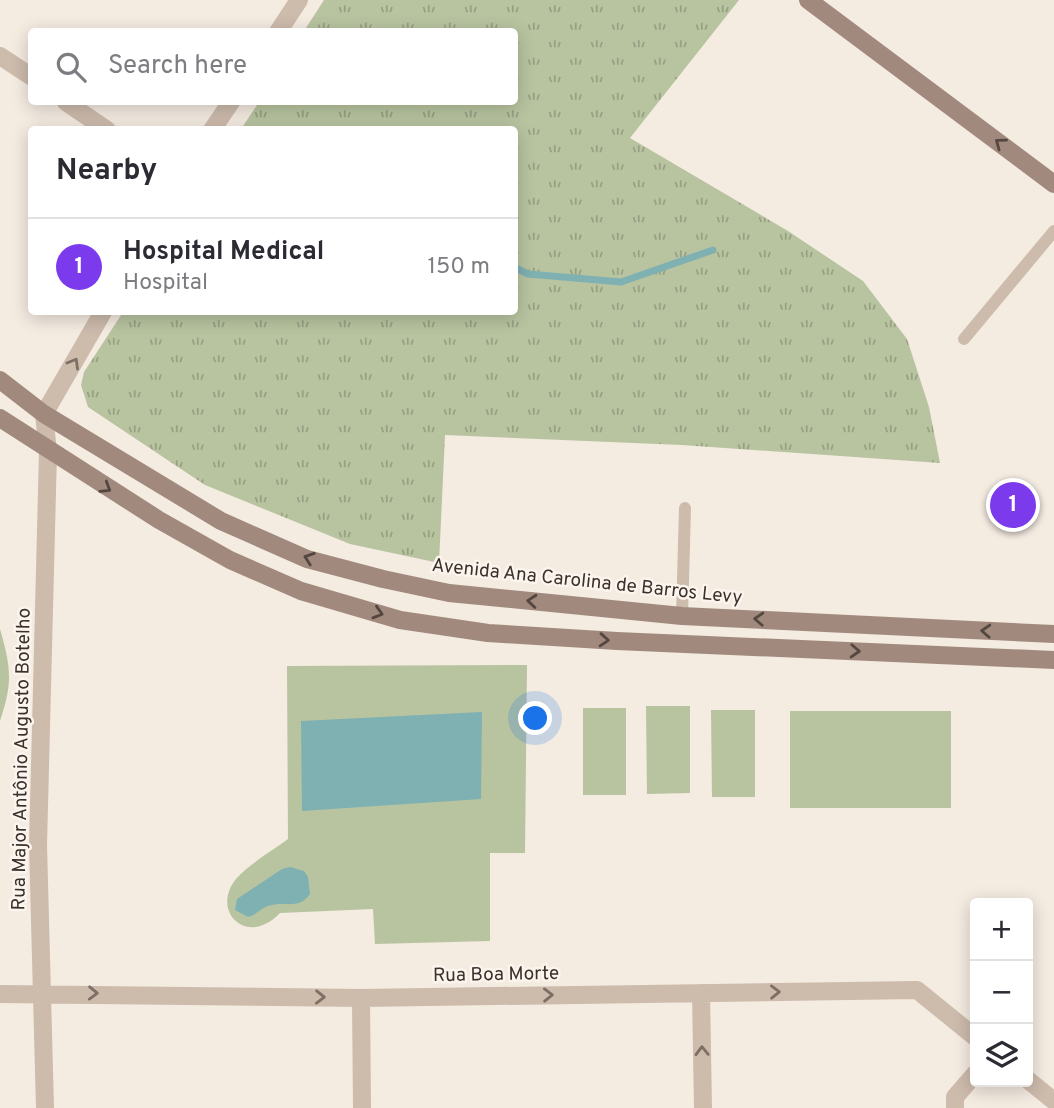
<!DOCTYPE html>
<html lang="en">
<head>
<meta charset="utf-8">
<style>
  :root { --surface:#fff; --page:#f2f2f3; --text:#2b2b33; --muted:#7c7c81; --line:#e1e1e2; --accent:#7c3aed }
  body { margin:0; font-family:Overpass,sans-serif; background:var(--page); color:var(--text) }
  .controls { position:absolute; right:21px; bottom:21px; display:grid; overflow:hidden; border-radius:7px; box-shadow:0 4px 18px #0003 }
  .controls button { width:63px; height:63px; display:grid; place-items:center; padding:0; border:0; border-bottom:2px solid var(--line); background:var(--surface); color:var(--text); font:35px sans-serif }
  .you { position:absolute; left:536px; top:719px; width:24px; height:24px; margin:-18px; border:5px solid #fff; border-radius:50%; background:#1a73e8; box-shadow:0 0 0 10px #1a73e833 }
  .badge { display:grid; place-items:center; width:46px; height:46px; border-radius:50%; background:var(--accent); color:#fff; font-size:23px; font-weight:700 }
  .pin { position:absolute; translate:-50% -50%; border:4px solid #fff; box-shadow:0 2px 7px #0006 }
  .list { margin:0; padding:0; list-style:none }
  h2 { display:flex; justify-content:space-between; align-items:center; height:91px; margin:0; padding:0 28px; font-size:30px }
  h2 small { font-size:23px; font-weight:400; color:var(--muted) }
  .list li { display:grid; grid-template-columns:46px 1fr auto; gap:21px; align-items:center; box-sizing:border-box; height:98px; padding:0 28px; border-top:2px solid var(--line) }
  .list b { display:block; font-size:26px; white-space:nowrap }
  .list p { margin:0; font-size:23px; white-space:nowrap; color:var(--muted) }
  .list em { font-size:23px; font-style:normal; color:var(--muted) }
  .icon { flex:none; width:38px; height:38px; fill:none; stroke:currentColor; stroke-width:2; stroke-linecap:round; stroke-linejoin:round }
  .map { position:relative; flex:none; width:1054px; height:1108px; overflow:hidden }
  .search { position:absolute; background:var(--surface); box-shadow:0 4px 18px #0003; left:28px; top:28px; width:490px; height:77px; display:flex; align-items:center; gap:18px; box-sizing:border-box; padding:0 24px; border-radius:7px; color:var(--muted); font-size:26px }
  .panel { position:absolute; background:var(--surface); box-shadow:0 4px 18px #0003; left:28px; top:126px; width:490px; height:189px; border-radius:7px }
  .map>svg:first-child { display:block }
  .grass { fill:url(#grass-tufts) }
  .park { fill:#b8c4a0 }
  .water { fill:#7fb0b2 }
  .lines { fill:none; stroke-linecap:round; stroke-linejoin:round }
  .stream { stroke:#7fb0b2; stroke-width:7 }
  .lane { stroke:#cdbbac; stroke-width:12 }
  .street { stroke:#cdbbac; stroke-width:18 }
  .secondary { stroke:#a18a7d; stroke-width:18 }
  .oneway { stroke:#544640 }
  .oneway2 { stroke:#7d6f65 }
  .labels { text-anchor:middle; dominant-baseline:central; stroke-width:5; stroke-linejoin:round; paint-order:stroke }
  .street-label { font-size:19px; fill:#3b302b; stroke:#fbf5ee }
</style>
</head>
<body>
<div class="map">
<svg width="1054" height="1108" viewBox="0 0 1054 1108">
  <defs>
    <pattern id="grass-tufts" width="24" height="20" patternUnits="userSpaceOnUse" patternTransform="scale(1.75)"><rect width="24" height="20" fill="#b8c4a0"/><path d="M3 7l-1-3M5 7V3M7 7l1-3M15 17l-1-3M17 17v-4M19 17l1-3" fill="none" stroke="#97a083"/></pattern>
  </defs>
  <rect width="100%" height="100%" fill="#f4ebe1"/>
  <path class="grass" d="M 324,0 L 739,0 L 630,138 L 788,231 L 863,281 L 907,339 L 929,407 L 940,463 L 682,445 L 445,435 L 439,563 L 350,544 L 205,485 L 88,407 L 81,385 L 84,372 L 123,312 L 514,312 L 514,130 L 241,129 L 259,102 L 514,102 L 514,32 L 304,31 Z"/>
  <path class="park" d="M 0,629 C 11,668 13,682 0,721 Z
    M 527,665 L 525,853 L 490,853 L 490,941 L 375,944 L 373,909 L 280,913 C 247,948 210,911 236,879 C 249,864 272,851 288,839 L 287,666 Z
    M 646,706 L 690,706 L 690,793 L 647,794 Z
    M 583,708 L 626,708 L 626,795 L 583,795 Z
    M 711,710 L 755,710 L 755,797 L 712,797 Z
    M 790,711 L 951,711 L 951,808 L 790,808 Z"/>
  <path class="water" d="M 482,712 L 481,799 L 302,811 L 301,721 Z
    M 290,867 L 304,871 L 308,877 L 310,894 C 298,911 284,900 268,906 C 260,909 256,915 248,917 L 235,910 L 237,899 L 282,869 Z"/>
  <g class="lines">
    <path class="stream" d="M 514,267 L 528,274 L 621,282 L 713,250"/>
    <path class="lane" d="M 964,339 L 1054,231
      M 682,616 L 685,508"/>
    <path class="street" d="M 278,32 L 299,0
      M 0,56 L 32,77
      M 66,102 L 107,130
      M 212,130 L 231,102
      M 701,993 L 703,1108
      M 0,994 L 361,998 L 917,990 L 975,1037
      M 361,998 L 362,1108
      M 1028,1080 L 1054,1101
      M 45,1108 L 38,845 L 48,452 L 44,414 L 103,312
      M 955,1108 L 955,1097 L 975,1074"/>
    <path class="secondary" d="M 808,0 L 1054,184
      M 0,380 L 44,414 L 221,521 L 307,559 L 383,579 L 449,593 L 682,616 L 1054,634
      M 0,418 L 159,520 L 230,560 L 301,591 L 400,620 L 488,633 L 617,641 L 1054,660"/>
  </g>
  <defs><path id="oneway-chevron" d="M-2-3.5L2.5 0L-2 3.5" fill="none" stroke-width="1.6" stroke-linecap="round" stroke-linejoin="round" transform="scale(1.75)"/></defs>
  <g class="oneway">
    <use href="#oneway-chevron" transform="translate(1000 143) rotate(-143)"/>
    <use href="#oneway-chevron" transform="translate(106 488) rotate(32)"/>
    <use href="#oneway-chevron" transform="translate(309 558) rotate(-161)"/>
    <use href="#oneway-chevron" transform="translate(532 601) rotate(-175)"/>
    <use href="#oneway-chevron" transform="translate(378 613) rotate(17)"/>
    <use href="#oneway-chevron" transform="translate(759 619) rotate(-177)"/>
    <use href="#oneway-chevron" transform="translate(986 631) rotate(-177)"/>
    <use href="#oneway-chevron" transform="translate(604 640) rotate(4)"/>
    <use href="#oneway-chevron" transform="translate(855 651) rotate(3)"/>
  </g>
  <g class="oneway2">
    <use href="#oneway-chevron" transform="translate(74 363) rotate(-60)"/>
    <use href="#oneway-chevron" transform="translate(775 992) rotate(-1)"/>
    <use href="#oneway-chevron" transform="translate(93 993) rotate(1)"/>
    <use href="#oneway-chevron" transform="translate(548 995) rotate(-1)"/>
    <use href="#oneway-chevron" transform="translate(320 997) rotate(1)"/>
    <use href="#oneway-chevron" transform="translate(702 1051) rotate(-91)"/>
  </g>
  <g class="labels">
    <g class="street-label">
      <text transform="translate(587 582) rotate(6)">Avenida Ana Carolina de Barros Levy</text>
      <text transform="translate(22 759) rotate(-89)">Rua Major Antônio Augusto Botelho</text>
      <text transform="translate(496 975) rotate(-1)">Rua Boa Morte</text>
    </g>
  </g>
</svg>
<div class="controls">
<button>+</button>
<button>−</button>
<button><svg class="icon" aria-label="layers" viewBox="0 0 24 24"><path d="M12 4l9 5-9 5-9-5zM3 14l9 5 9-5"/></svg></button>
</div>
<div class="you"></div>
<div class="pin badge" style="left:1013px;top:505px">1</div>
<div class="search"><svg class="icon" aria-label="search" viewBox="0 0 24 24"><circle cx="10" cy="10" r="6"/><path d="M15 15l6 6"/></svg>Search here</div>
<section class="panel">
<h2>Nearby<small></small></h2>
<ul class="list">
<li><span class="badge">1</span><div><b>Hospital Medical</b><p>Hospital</p></div><em>150 m</em></li>
</ul>
</section>
</div>
</body>
</html>
